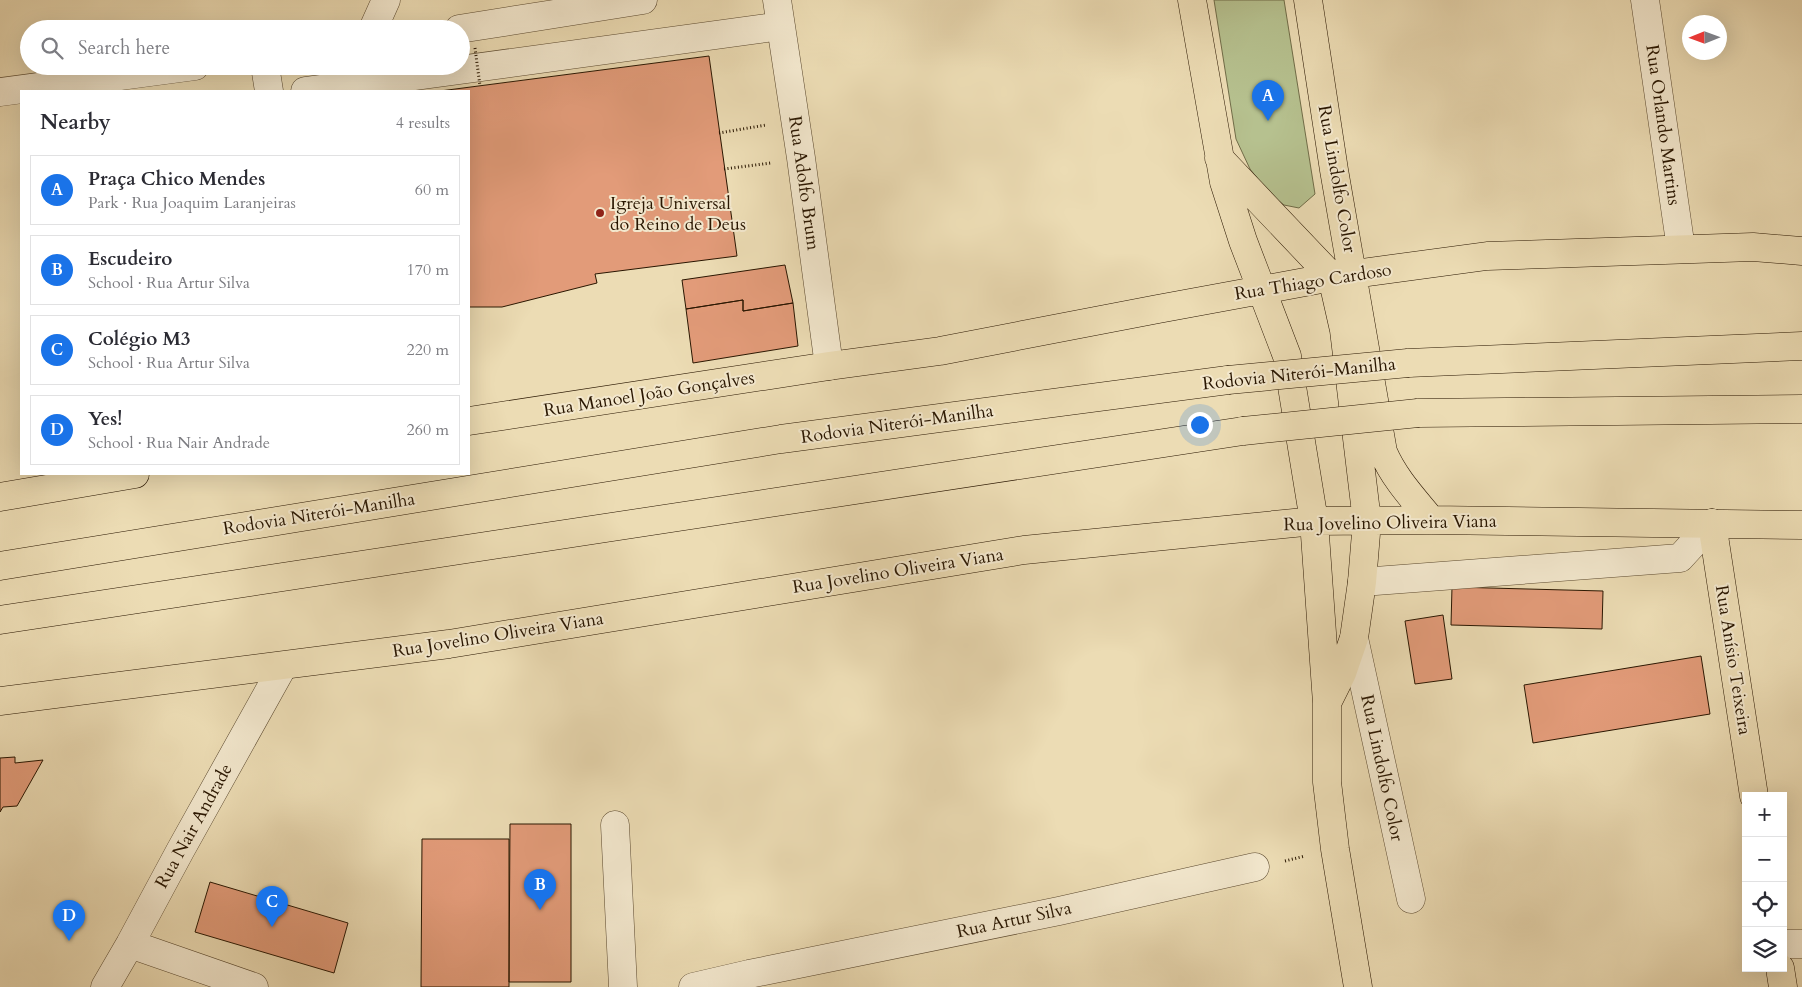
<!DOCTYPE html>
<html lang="en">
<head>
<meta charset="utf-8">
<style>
  :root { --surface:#fff; --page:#f2f2f3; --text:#2b2b33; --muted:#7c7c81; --line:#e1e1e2; --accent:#1a73e8 }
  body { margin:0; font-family:Cardo,serif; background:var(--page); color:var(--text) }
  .controls { position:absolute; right:15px; bottom:15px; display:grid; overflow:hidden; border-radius:0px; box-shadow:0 5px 20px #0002 }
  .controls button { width:45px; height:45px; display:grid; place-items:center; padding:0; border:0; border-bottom:1px solid var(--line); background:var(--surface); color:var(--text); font:25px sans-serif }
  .compass { position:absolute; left:1682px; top:15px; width:45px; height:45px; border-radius:50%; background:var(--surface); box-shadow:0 5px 20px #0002; rotate:269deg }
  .you { position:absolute; left:1199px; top:424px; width:18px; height:18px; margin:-12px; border:4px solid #fff; border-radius:50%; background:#1a73e8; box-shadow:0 0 0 8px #1a73e833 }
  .badge { display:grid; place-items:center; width:32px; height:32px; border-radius:50%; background:var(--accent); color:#fff; font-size:16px; font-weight:700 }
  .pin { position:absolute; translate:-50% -41px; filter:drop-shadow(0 1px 2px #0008) }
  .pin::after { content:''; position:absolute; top:26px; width:18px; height:15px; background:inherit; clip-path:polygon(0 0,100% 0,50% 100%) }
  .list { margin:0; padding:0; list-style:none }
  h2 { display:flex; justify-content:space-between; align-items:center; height:65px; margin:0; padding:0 20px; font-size:21px }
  h2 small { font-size:16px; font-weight:400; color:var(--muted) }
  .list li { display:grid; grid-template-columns:32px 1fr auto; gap:15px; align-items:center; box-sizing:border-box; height:70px; margin:0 10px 10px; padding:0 10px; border:1px solid var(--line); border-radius:0px }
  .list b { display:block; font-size:19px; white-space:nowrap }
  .list p { margin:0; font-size:16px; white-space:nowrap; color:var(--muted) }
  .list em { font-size:16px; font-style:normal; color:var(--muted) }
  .icon { flex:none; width:28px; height:28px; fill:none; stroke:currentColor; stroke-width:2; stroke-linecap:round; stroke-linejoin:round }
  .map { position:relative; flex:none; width:1802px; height:987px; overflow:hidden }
  .search { position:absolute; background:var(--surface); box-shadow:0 5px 20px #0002; left:20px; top:20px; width:450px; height:55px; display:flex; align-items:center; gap:12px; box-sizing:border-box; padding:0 18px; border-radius:28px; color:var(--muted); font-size:19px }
  .panel { position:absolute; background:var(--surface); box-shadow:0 5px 20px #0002; left:20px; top:90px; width:450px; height:385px; border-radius:0px }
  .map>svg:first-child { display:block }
  .green { fill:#b6c18f; stroke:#706c48 }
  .building { fill:#e29b79; stroke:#291601 }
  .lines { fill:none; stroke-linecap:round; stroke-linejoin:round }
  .minor-casing { stroke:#5a482e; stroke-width:29 }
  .major-casing { stroke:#291601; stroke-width:29 }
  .highway-casing { stroke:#291601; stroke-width:29 }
  .path { stroke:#291601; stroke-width:3; stroke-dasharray:1 2.5; stroke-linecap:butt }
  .minor { stroke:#f3e8ce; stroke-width:28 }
  .major { stroke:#ecdcb4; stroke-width:28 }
  .highway { stroke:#ecdcb4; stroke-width:28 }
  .highway-bridge-casing { stroke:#291601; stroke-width:29; stroke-linecap:butt }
  .path-bridge { stroke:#291601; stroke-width:3; stroke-dasharray:1 2.5; stroke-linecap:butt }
  .highway-bridge { stroke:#ecdcb4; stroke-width:28 }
  .poi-dot { fill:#8f2418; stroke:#f3e8ce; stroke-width:2 }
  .labels { text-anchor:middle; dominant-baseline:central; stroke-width:4; stroke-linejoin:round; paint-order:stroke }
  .street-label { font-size:18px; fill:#291601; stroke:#f3e8ce }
  .poi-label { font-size:18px; fill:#291601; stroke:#f3e8ce; text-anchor:start }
</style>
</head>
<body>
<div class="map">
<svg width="1802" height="987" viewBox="0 0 1802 987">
  <rect width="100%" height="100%" fill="#ecdcb4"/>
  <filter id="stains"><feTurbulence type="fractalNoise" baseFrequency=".004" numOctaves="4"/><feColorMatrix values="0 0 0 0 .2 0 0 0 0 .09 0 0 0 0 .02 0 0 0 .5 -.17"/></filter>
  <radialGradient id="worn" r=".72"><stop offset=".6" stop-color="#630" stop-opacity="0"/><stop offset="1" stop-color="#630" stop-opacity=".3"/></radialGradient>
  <path class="green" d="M 1214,0 L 1284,0 L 1315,194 L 1299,208 L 1284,205 L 1269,193 L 1250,169 L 1236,139 Z"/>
  <path class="building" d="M 709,56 L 737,256 L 595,274 L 597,283 L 502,307 L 469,307 L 469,91 L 440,91 Z
    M 785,265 L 793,303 L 743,311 L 743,300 L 686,309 L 682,280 Z
    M 743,300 L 743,311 L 793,303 L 798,346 L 693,363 L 686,309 Z
    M 1452,587 L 1603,591 L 1602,629 L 1451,625 Z
    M 1443,615 L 1452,679 L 1415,684 L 1405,621 Z
    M 1701,656 L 1710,714 L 1533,743 L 1524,685 Z
    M 15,757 L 15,763 L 43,760 L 17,806 L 3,807 L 0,812 L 0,758 Z
    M 510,824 L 571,824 L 571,982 L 509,982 Z
    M 422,839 L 509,839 L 509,987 L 421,987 Z
    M 210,882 L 348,923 L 334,973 L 195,932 Z"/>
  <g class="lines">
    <g class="minor-casing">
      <path id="minor" d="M 777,0 L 801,158 L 829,366
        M 1645,0 L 1681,249
        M 373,29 L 386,0
        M 459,29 L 643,0
        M 265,66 L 269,91
        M 305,91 L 781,26
        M 0,92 L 195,66
        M 1362,582 L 1680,558 L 1712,523
        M 1354,638 L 1411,899
        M 615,825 L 623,987
        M 130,944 L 254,987
        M 1783,944 L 1802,944
        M 105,987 L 130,944 L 180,851 L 283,666
        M 693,987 L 749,974 L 1059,911 L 1255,867"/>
    </g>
    <g class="major-casing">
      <path id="major" d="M 1192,0 L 1224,182 L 1243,241 L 1287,356 L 1314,521 L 1327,703 L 1327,782 L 1335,849 L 1358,987
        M 1308,0 L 1334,170 L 1383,452 C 1394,478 1413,498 1431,520
        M 1219,158 L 1332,277 L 1344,330 L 1367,521 L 1362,582 L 1354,638 L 1342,673 L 1328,701
        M 469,421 L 829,366 L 940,351 L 1158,309 L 1332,277 L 1487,256 L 1753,247 L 1802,251
        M 0,497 L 135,474
        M 1712,523 L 1754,796
        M 0,701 L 449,644 L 1024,550 L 1314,521 L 1431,520 L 1802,525
        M 1780,968 L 1783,987"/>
    </g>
    <g class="highway-casing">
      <path id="highway" d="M 1408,363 L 1802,346
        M 1418,413 L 1802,409
        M 0,566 L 781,439 L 1228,380
        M 0,620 L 1243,431"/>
    </g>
    <path class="path" d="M 719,133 L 766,125
      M 724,169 L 771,163
      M 1285,861 L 1305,856"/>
    <use href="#minor" class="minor"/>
    <use href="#major" class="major"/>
    <use href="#highway" class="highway"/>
    <g class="highway-bridge-casing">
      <path id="highway-bridge" d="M 1228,380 L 1408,363
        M 1243,431 L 1418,413"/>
    </g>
    <path class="path-bridge" d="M 475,48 L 480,86"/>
    <use href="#highway-bridge" class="highway-bridge"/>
  </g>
  <circle class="poi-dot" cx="600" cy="213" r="5"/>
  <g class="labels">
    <g class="street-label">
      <text transform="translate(1663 125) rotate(82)">Rua Orlando Martins</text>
      <text transform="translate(1337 179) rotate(80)">Rua Lindolfo Color</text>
      <text transform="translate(804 183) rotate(82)">Rua Adolfo Brum</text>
      <text transform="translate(1313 282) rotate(-9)">Rua Thiago Cardoso</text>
      <text transform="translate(1299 374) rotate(-6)">Rodovia Niterói-Manilha</text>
      <text transform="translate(649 394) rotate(-9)">Rua Manoel João Gonçalves</text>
      <text transform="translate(897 424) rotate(-8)">Rodovia Niterói-Manilha</text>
      <text transform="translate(319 514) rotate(-9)">Rodovia Niterói-Manilha</text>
      <text transform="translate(1390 523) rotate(-1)">Rua Jovelino Oliveira Viana</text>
      <text transform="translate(898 571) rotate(-9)">Rua Jovelino Oliveira Viana</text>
      <text transform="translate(498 635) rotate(-9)">Rua Jovelino Oliveira Viana</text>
      <text transform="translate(1733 660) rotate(81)">Rua Anísio Teixeira</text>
      <text transform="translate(1382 768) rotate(78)">Rua Lindolfo Color</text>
      <text transform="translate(194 826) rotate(-61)">Rua Nair Andrade</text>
      <text transform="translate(1014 920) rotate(-12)">Rua Artur Silva</text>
    </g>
    <g class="poi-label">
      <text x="610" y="203">Igreja Universal<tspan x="610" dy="21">do Reino de Deus</tspan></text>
    </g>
  </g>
  <rect width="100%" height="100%" filter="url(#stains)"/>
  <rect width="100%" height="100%" fill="url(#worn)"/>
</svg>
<div class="controls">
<button>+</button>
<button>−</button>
<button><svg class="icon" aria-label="locate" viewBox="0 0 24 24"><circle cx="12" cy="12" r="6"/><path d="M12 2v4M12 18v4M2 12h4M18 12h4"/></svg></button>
<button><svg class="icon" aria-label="layers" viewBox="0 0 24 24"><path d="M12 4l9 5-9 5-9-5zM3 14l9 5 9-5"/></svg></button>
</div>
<svg class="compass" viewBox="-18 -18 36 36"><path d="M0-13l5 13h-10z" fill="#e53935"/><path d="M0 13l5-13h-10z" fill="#7c7c81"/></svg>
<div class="you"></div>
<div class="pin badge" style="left:1268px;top:121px">A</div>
<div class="pin badge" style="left:540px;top:910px">B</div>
<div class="pin badge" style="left:272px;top:927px">C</div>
<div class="pin badge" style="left:69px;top:941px">D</div>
<div class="search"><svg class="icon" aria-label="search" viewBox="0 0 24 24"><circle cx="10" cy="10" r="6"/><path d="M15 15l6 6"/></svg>Search here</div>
<section class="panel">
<h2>Nearby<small>4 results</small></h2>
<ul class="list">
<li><span class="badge">A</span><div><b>Praça Chico Mendes</b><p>Park · Rua Joaquim Laranjeiras</p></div><em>60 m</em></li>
<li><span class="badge">B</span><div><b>Escudeiro</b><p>School · Rua Artur Silva</p></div><em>170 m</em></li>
<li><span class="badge">C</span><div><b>Colégio M3</b><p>School · Rua Artur Silva</p></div><em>220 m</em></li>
<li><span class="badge">D</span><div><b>Yes!</b><p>School · Rua Nair Andrade</p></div><em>260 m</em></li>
</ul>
</section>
</div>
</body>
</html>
